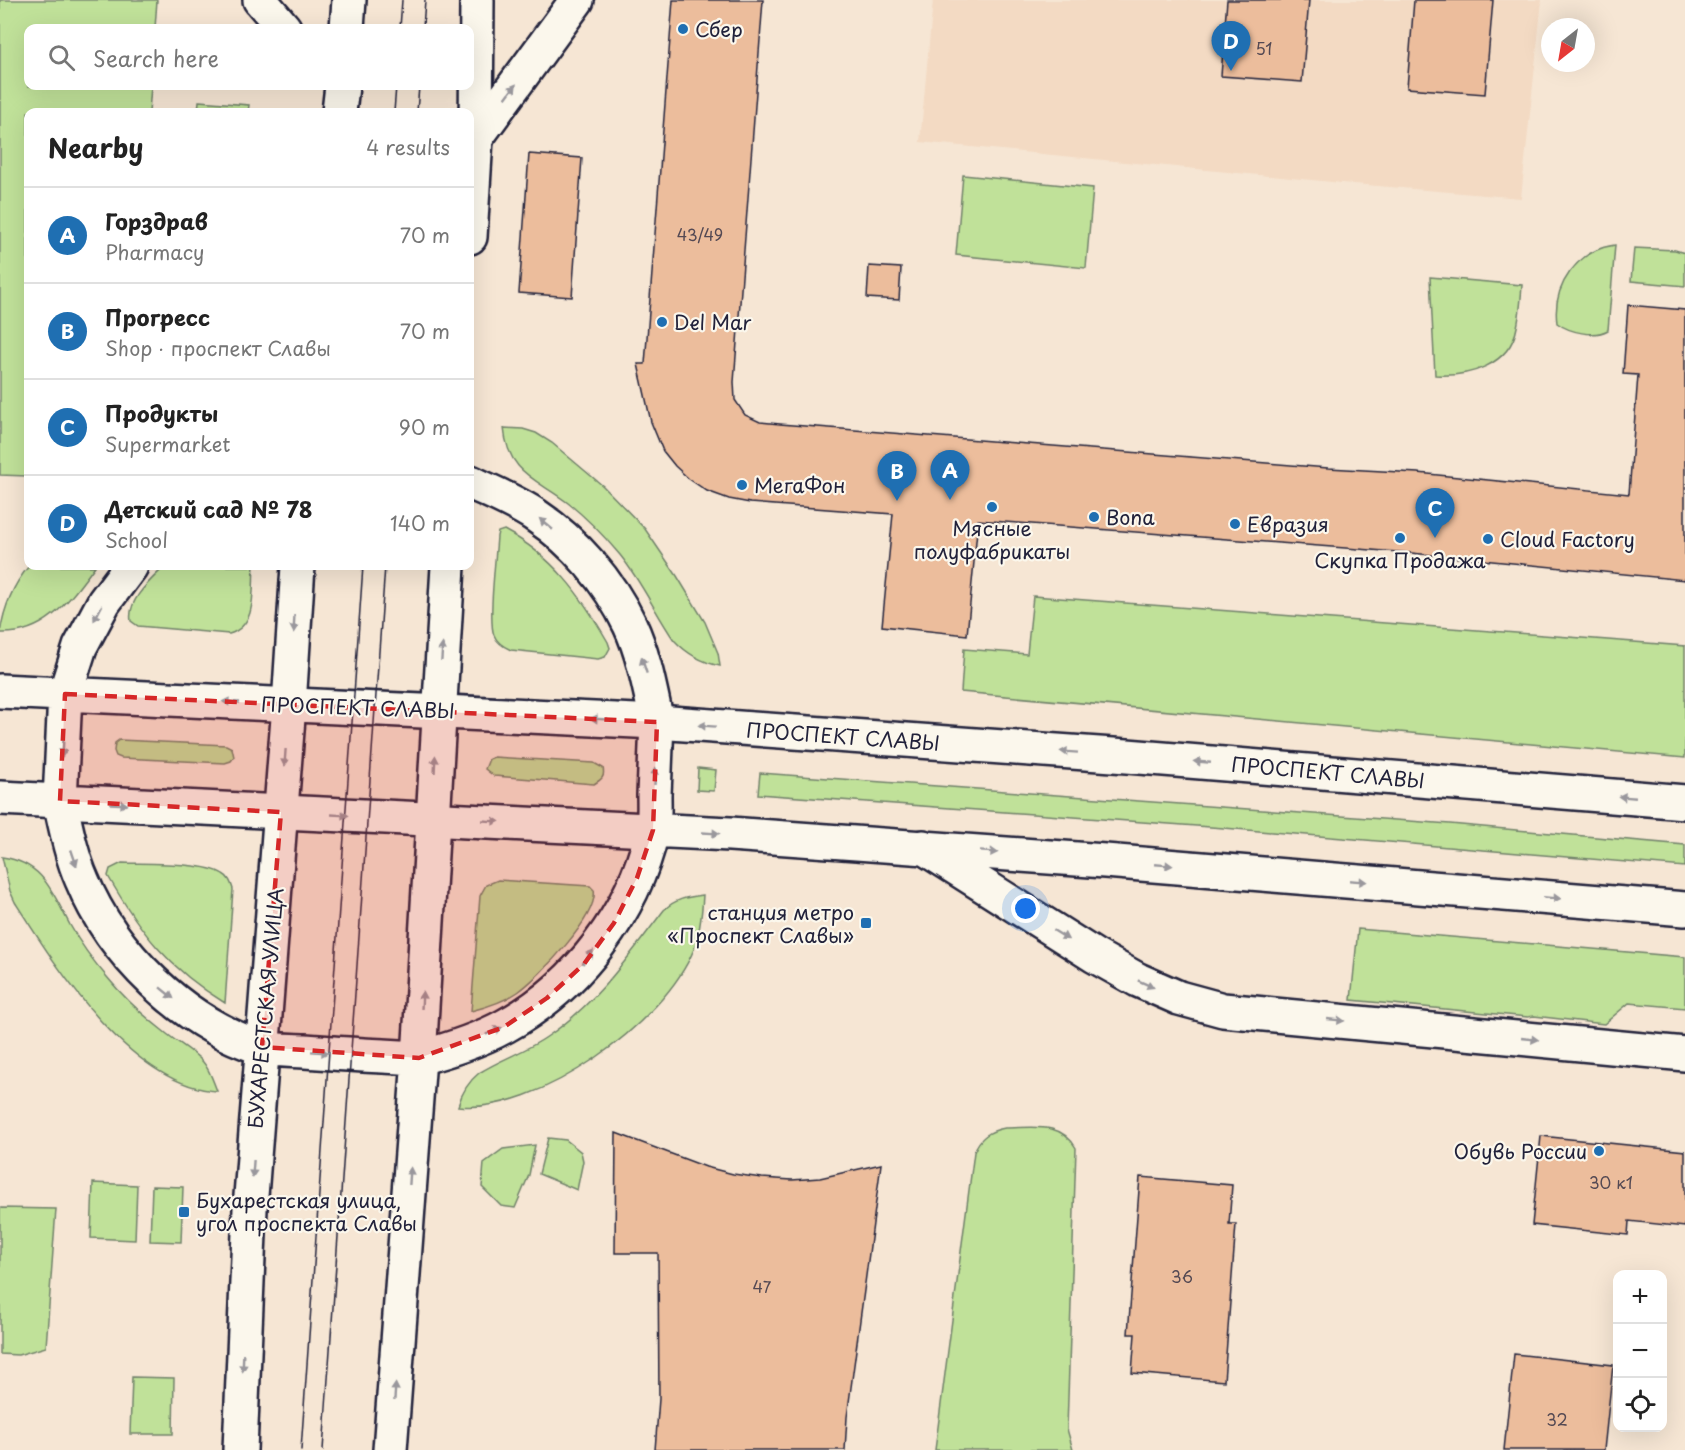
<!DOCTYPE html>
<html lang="en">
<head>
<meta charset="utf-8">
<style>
  :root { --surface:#fff; --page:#f2f2f2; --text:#222; --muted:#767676; --line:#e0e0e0; --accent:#1f6fb2 }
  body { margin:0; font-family:"Playpen Sans",sans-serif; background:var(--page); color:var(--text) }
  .controls { position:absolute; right:18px; bottom:18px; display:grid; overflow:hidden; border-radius:12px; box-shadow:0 6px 24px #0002 }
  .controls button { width:54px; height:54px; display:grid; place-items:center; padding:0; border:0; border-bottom:2px solid var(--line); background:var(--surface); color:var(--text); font:30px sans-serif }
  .compass { position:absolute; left:1541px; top:18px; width:54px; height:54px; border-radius:50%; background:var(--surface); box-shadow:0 6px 24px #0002; rotate:211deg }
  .you { position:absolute; left:1026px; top:909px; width:21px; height:21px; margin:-15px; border:4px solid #fff; border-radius:50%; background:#1a73e8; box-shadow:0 0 0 9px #1a73e833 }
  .badge { display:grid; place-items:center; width:39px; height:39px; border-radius:50%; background:var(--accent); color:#fff; font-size:20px; font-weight:700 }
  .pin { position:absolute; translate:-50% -50px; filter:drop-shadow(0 2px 3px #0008) }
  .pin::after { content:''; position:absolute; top:32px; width:21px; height:18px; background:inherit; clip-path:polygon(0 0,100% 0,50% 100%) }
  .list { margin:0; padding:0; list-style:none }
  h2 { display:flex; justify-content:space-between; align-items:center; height:78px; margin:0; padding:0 24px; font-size:26px }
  h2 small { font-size:20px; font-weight:400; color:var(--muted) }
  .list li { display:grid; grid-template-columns:39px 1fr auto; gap:18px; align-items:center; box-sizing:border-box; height:96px; padding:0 24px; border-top:2px solid var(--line) }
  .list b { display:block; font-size:22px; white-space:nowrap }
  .list p { margin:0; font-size:20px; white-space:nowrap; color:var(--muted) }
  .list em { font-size:20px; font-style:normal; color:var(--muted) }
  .icon { flex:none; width:33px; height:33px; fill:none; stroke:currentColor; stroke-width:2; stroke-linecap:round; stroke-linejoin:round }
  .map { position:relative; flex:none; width:1685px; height:1450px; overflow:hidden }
  .search { position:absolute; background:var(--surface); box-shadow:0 6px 24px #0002; left:24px; top:24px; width:450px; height:66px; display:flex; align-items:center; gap:15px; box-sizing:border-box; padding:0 21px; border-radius:12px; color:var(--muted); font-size:22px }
  .panel { position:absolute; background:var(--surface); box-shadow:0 6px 24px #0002; left:24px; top:108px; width:450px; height:462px; border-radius:12px }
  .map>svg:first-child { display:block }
  .built { fill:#f3dac3 }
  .green { fill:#c0e199; stroke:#71826a; stroke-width:1.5 }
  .building { fill:#ecbd9c; stroke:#22223b; stroke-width:1.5 }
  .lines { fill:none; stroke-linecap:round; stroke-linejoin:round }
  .minor-casing { stroke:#22223b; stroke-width:38 }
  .secondary-casing { stroke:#22223b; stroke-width:38 }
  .primary-casing { stroke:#22223b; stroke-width:38 }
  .minor { stroke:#fbf7ec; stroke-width:33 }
  .secondary { stroke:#fbf7ec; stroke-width:33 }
  .primary { stroke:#fbf7ec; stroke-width:33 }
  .tram { stroke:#22223b; stroke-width:1.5 }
  .oneway { fill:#99979c }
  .marked { fill:#d62828; fill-opacity:0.2; stroke:#d62828; stroke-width:4.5; stroke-dasharray:12 8; stroke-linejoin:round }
  .poi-dot { fill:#1f6fb2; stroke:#fbf7ec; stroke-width:2 }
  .labels { text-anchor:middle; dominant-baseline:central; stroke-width:4.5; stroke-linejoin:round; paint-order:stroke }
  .number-label { font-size:16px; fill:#544953 }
  .poi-label { font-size:20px; fill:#22223b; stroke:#fbf7ec; text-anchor:start }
  .street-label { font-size:20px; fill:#22223b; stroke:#fbf7ec }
</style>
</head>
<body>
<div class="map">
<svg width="1685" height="1450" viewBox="0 0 1685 1450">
  <rect width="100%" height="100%" fill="#f6e6d4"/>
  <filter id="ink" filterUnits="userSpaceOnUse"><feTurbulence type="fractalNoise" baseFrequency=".0167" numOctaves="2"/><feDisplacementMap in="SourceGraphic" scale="12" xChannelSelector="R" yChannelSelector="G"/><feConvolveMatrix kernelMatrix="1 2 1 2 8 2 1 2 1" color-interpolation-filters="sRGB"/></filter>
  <g filter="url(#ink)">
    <path class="built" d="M 933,0 L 1542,0 L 1521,198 L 1342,183 L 920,142 Z"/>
    <path class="green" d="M 0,0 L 157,0 L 155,28 L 28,28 L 28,86 L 151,86 L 149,112 L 28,112 L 28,476 L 0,475 Z
      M 199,101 L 249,105 L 248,112 L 198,112 Z
      M 963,175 L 1093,188 L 1086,268 L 956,255 Z
      M 1615,245 L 1608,330 C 1594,338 1569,332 1557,323 C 1552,286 1577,250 1615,245 Z
      M 1634,248 L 1675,250 L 1685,253 L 1685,286 L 1631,281 Z
      M 1430,277 L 1522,285 C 1521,299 1520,314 1517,327 C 1510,366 1468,377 1435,375 Z
      M 504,428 L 523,429 L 536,433 L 552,443 L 603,486 L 645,529 L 677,576 L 705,622 L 718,653 L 720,666 C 701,662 687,654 674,640 C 655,612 641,581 620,555 C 605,537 587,518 568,503 C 537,479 508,474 504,428 Z
      M 504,530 C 553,556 581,595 608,642 L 610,648 L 605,657 L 598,659 L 511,650 C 504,647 497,643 494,635 C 488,621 496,556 497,536 L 498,532 Z
      M 29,566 L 95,566 C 70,599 47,635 0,633 C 4,607 12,586 29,566 Z
      M 165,566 L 254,566 C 252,591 258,625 229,634 L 138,626 L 131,621 C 127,600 151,580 165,566 Z
      M 1033,596 L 1685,646 L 1685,758 L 961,692 L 964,649 L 1027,654 Z
      M 119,740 L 226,745 L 232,748 L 234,757 L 231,761 L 225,763 L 121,758 L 116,756 L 114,751 L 115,743 Z
      M 494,757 L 594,763 L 603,768 C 605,777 602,779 594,784 L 494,776 L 485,769 L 489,759 Z
      M 698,768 L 716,770 L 714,791 L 697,790 Z
      M 760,773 L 1450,824 L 1685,845 L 1685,867 L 1224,828 L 758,794 Z
      M 2,857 C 44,863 52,892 70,925 C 80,943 93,961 107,977 C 124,998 145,1017 167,1034 C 178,1043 193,1051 203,1062 C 210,1070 213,1081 217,1091 C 130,1085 57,968 15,902 L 10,891 Z
      M 122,863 C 145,864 206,862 223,874 C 229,877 231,883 233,889 L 225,1003 C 169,969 140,932 108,876 L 110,869 Z
      M 498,880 L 590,886 L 594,890 C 599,916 539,977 518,992 C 505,1001 487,1007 471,1011 L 480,896 L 486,885 Z
      M 703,895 C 702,913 700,932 694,949 C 665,1022 538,1115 458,1106 C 462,1092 468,1082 479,1073 C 501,1059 527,1051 548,1036 C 597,1003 629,956 664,910 C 675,899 687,897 703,895 Z
      M 1358,929 L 1685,957 L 1685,1008 L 1629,1003 L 1604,1024 L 1534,1016 L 1528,1017 L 1351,1000 Z
      M 1005,1128 C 1033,1128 1061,1121 1076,1148 L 1067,1429 L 1073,1450 L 935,1450 L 974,1152 C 980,1137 989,1131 1005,1128 Z
      M 548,1138 L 566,1140 L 581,1152 L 583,1161 L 577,1190 L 539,1174 Z
      M 535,1145 L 529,1175 L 515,1208 L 501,1206 L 482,1187 L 484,1163 L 503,1149 Z
      M 93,1183 L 137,1185 L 135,1240 L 91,1238 Z
      M 152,1186 L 183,1187 L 181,1242 L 150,1241 Z
      M 0,1208 L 56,1209 L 46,1347 L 18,1355 L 0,1354 Z
      M 132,1377 L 174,1378 L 173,1434 L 130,1434 Z"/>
    <path class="building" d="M 673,0 L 763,0 L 734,382 L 735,400 L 745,415 L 760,422 L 780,424 L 1328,468 L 1418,473 L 1629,494 L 1638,375 L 1623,374 L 1628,305 L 1685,310 L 1685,580 L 1411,553 L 978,520 L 967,635 L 882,626 L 893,514 L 750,503 L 729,499 L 707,491 L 689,479 L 675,466 L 663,451 L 651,422 L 638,364 L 645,364 Z
      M 1227,0 L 1309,0 L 1302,82 L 1221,76 Z
      M 1414,0 L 1493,0 L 1485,94 L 1407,88 Z
      M 529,154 L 582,158 L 572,297 L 519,293 Z
      M 869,266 L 901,268 L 899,300 L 867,298 Z
      M 616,1133 L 706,1167 L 733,1174 L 762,1178 L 792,1180 L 820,1178 L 881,1164 L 847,1417 L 845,1450 L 655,1450 L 659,1399 L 658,1253 L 615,1253 Z
      M 1541,1136 L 1685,1151 L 1685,1227 L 1629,1221 L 1628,1235 L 1532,1225 Z
      M 1140,1177 L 1232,1185 L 1229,1224 L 1236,1224 L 1224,1381 L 1132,1373 L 1135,1334 L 1128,1334 Z
      M 1514,1354 L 1613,1365 L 1604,1450 L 1504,1450 Z"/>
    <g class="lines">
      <g class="minor-casing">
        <path id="minor" d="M 260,0 L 284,28
          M 476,138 L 577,0
          M 923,847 L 1095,956 L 1138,980 L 1179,998 L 1223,1010 L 1685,1054"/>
      </g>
      <g class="secondary-casing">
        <path id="secondary" d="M 347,28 L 349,0
          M 339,112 L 342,86
          M 470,237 L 476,138 L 477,0
          M 470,482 C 491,492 516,502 535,515 C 575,542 609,581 630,625 C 644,655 650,690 657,722
          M 60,801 C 66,828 71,855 82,880 C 112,953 183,1023 260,1047 C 274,1051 291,1050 305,1051 C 343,1054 381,1056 419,1058
          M 240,1450 L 250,1209 L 289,705 L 298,566
          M 390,1450 L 419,1058 L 448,566"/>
      </g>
      <g class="primary-casing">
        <path id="primary" d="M 0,691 L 657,722 L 1127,756 L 1685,802
          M 0,798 L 730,834 L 1105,861 L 1685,909
          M 60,801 L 65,694 L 80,647 L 104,602 L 131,566
          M 419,1058 C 448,1050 478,1041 505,1026 C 578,986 633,913 652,832 C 655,820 654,807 654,795 C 655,771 656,747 657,722"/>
      </g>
      <use href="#minor" class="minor"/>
      <use href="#secondary" class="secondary"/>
      <use href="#primary" class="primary"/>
      <path class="tram" d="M 400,28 L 402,0
        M 423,28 L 425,0
        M 394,112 L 396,86
        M 417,112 L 419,86
        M 301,1450 L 363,566
        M 323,1450 L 385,566"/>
    </g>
    <defs><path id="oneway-solid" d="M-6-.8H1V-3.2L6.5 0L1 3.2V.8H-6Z" transform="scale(1.5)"/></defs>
    <g class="oneway">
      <use href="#oneway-solid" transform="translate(511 91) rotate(-53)"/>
      <use href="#oneway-solid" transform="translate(546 524) rotate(-140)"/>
      <use href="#oneway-solid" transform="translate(98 613) rotate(118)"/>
      <use href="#oneway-solid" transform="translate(294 624) rotate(93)"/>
      <use href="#oneway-solid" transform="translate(442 652) rotate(-86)"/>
      <use href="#oneway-solid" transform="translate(644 665) rotate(-108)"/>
      <use href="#oneway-solid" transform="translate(231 702) rotate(-177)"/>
      <use href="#oneway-solid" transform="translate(599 719) rotate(-177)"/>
      <use href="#oneway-solid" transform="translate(707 726) rotate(-176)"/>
      <use href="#oneway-solid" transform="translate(63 748) rotate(93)"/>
      <use href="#oneway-solid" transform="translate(1069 752) rotate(-176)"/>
      <use href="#oneway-solid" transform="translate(285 758) rotate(94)"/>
      <use href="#oneway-solid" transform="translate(1202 762) rotate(-175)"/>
      <use href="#oneway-solid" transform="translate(435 764) rotate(-87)"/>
      <use href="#oneway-solid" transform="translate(655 776) rotate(-87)"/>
      <use href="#oneway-solid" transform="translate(1627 797) rotate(-175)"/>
      <use href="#oneway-solid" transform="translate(119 804) rotate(3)"/>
      <use href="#oneway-solid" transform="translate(340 815) rotate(3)"/>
      <use href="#oneway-solid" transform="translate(491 821) rotate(3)"/>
      <use href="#oneway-solid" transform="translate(711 833) rotate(3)"/>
      <use href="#oneway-solid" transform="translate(989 852) rotate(4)"/>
      <use href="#oneway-solid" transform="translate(74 858) rotate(71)"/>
      <use href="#oneway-solid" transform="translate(1164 865) rotate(5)"/>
      <use href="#oneway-solid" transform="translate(1358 881) rotate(5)"/>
      <use href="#oneway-solid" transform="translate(1552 898) rotate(5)"/>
      <use href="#oneway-solid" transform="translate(1061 935) rotate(32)"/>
      <use href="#oneway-solid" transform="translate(588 957) rotate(-52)"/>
      <use href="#oneway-solid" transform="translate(1146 984) rotate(24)"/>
      <use href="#oneway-solid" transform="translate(167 993) rotate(39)"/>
      <use href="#oneway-solid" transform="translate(422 1000) rotate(-87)"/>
      <use href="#oneway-solid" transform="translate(1336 1020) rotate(6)"/>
      <use href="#oneway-solid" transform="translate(494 1031) rotate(-24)"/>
      <use href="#oneway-solid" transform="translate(1530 1039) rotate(6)"/>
      <use href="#oneway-solid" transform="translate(320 1052) rotate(4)"/>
      <use href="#oneway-solid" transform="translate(253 1169) rotate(94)"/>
      <use href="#oneway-solid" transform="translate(410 1176) rotate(-86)"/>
      <use href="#oneway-solid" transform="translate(243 1363) rotate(92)"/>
      <use href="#oneway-solid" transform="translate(395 1392) rotate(-86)"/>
    </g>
  </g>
  <path class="marked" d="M 65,694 L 657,722 L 653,830 L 637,878 L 614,923 L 584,964 L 547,998 L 504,1027 L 419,1058 L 262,1047 L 281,812 L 60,801 Z"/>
  <g class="poi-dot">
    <circle cx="683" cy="29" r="6"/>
    <circle cx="662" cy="322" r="6"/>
    <circle cx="742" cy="485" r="6"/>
    <circle cx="992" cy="507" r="6"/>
    <circle cx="1094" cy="517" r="6"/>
    <circle cx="1235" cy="524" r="6"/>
    <circle cx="1400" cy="538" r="6"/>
    <circle cx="1488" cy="539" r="6"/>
    <rect x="860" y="917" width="12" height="12" rx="3"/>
    <circle cx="1599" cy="1151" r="6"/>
    <rect x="178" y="1206" width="12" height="12" rx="3"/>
  </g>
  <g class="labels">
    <g class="number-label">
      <text x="1264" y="48">51</text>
      <text x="700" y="234">43/49</text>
      <text x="1611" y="1182">30 к1</text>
      <text x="1182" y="1276">36</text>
      <text x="762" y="1286">47</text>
      <text x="1557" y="1419">32</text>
    </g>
    <g class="poi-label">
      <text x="695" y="29">Сбер</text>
      <text x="674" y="322">Del Mar</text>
      <text x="754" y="485">МегаФон</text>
      <text x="1106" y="517">Bona</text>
      <text x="1247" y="524">Евразия</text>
      <text x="992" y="528" text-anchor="middle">Мясные<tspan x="992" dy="23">полуфабрикаты</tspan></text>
      <text x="1500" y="539">Cloud Factory</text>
      <text x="1400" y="560" text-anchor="middle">Скупка Продажа</text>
      <text x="854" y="912" text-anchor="end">станция метро<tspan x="854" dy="23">«Проспект Славы»</tspan></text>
      <text x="1587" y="1151" text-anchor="end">Обувь России</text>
      <text x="196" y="1200">Бухарестская улица,<tspan x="196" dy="23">угол проспекта Славы</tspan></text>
    </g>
    <g class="street-label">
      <text transform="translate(358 707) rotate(2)">ПРОСПЕКТ СЛАВЫ</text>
      <text transform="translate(843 736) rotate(4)">ПРОСПЕКТ СЛАВЫ</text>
      <text transform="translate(1328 772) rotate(5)">ПРОСПЕКТ СЛАВЫ</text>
      <text transform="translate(265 1008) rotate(-85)">БУХАРЕСТСКАЯ УЛИЦА</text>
    </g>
  </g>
</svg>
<div class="controls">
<button>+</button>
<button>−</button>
<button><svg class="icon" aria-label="locate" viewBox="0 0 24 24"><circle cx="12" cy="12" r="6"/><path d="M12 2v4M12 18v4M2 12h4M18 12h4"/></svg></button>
</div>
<svg class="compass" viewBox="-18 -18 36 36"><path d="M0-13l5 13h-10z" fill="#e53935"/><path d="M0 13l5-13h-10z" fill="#767676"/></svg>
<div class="you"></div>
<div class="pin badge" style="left:950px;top:500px">A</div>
<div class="pin badge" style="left:897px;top:501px">B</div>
<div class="pin badge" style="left:1435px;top:538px">C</div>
<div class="pin badge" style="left:1231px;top:71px">D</div>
<div class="search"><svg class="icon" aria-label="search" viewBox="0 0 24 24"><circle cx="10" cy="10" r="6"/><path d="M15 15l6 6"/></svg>Search here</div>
<section class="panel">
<h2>Nearby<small>4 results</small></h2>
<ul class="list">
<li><span class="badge">A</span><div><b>Горздрав</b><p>Pharmacy</p></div><em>70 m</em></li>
<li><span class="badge">B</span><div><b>Прогресс</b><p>Shop · проспект Славы</p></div><em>70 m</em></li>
<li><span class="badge">C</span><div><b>Продукты</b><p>Supermarket</p></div><em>90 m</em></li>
<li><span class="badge">D</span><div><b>Детский сад № 78</b><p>School</p></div><em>140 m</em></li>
</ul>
</section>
</div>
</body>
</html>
